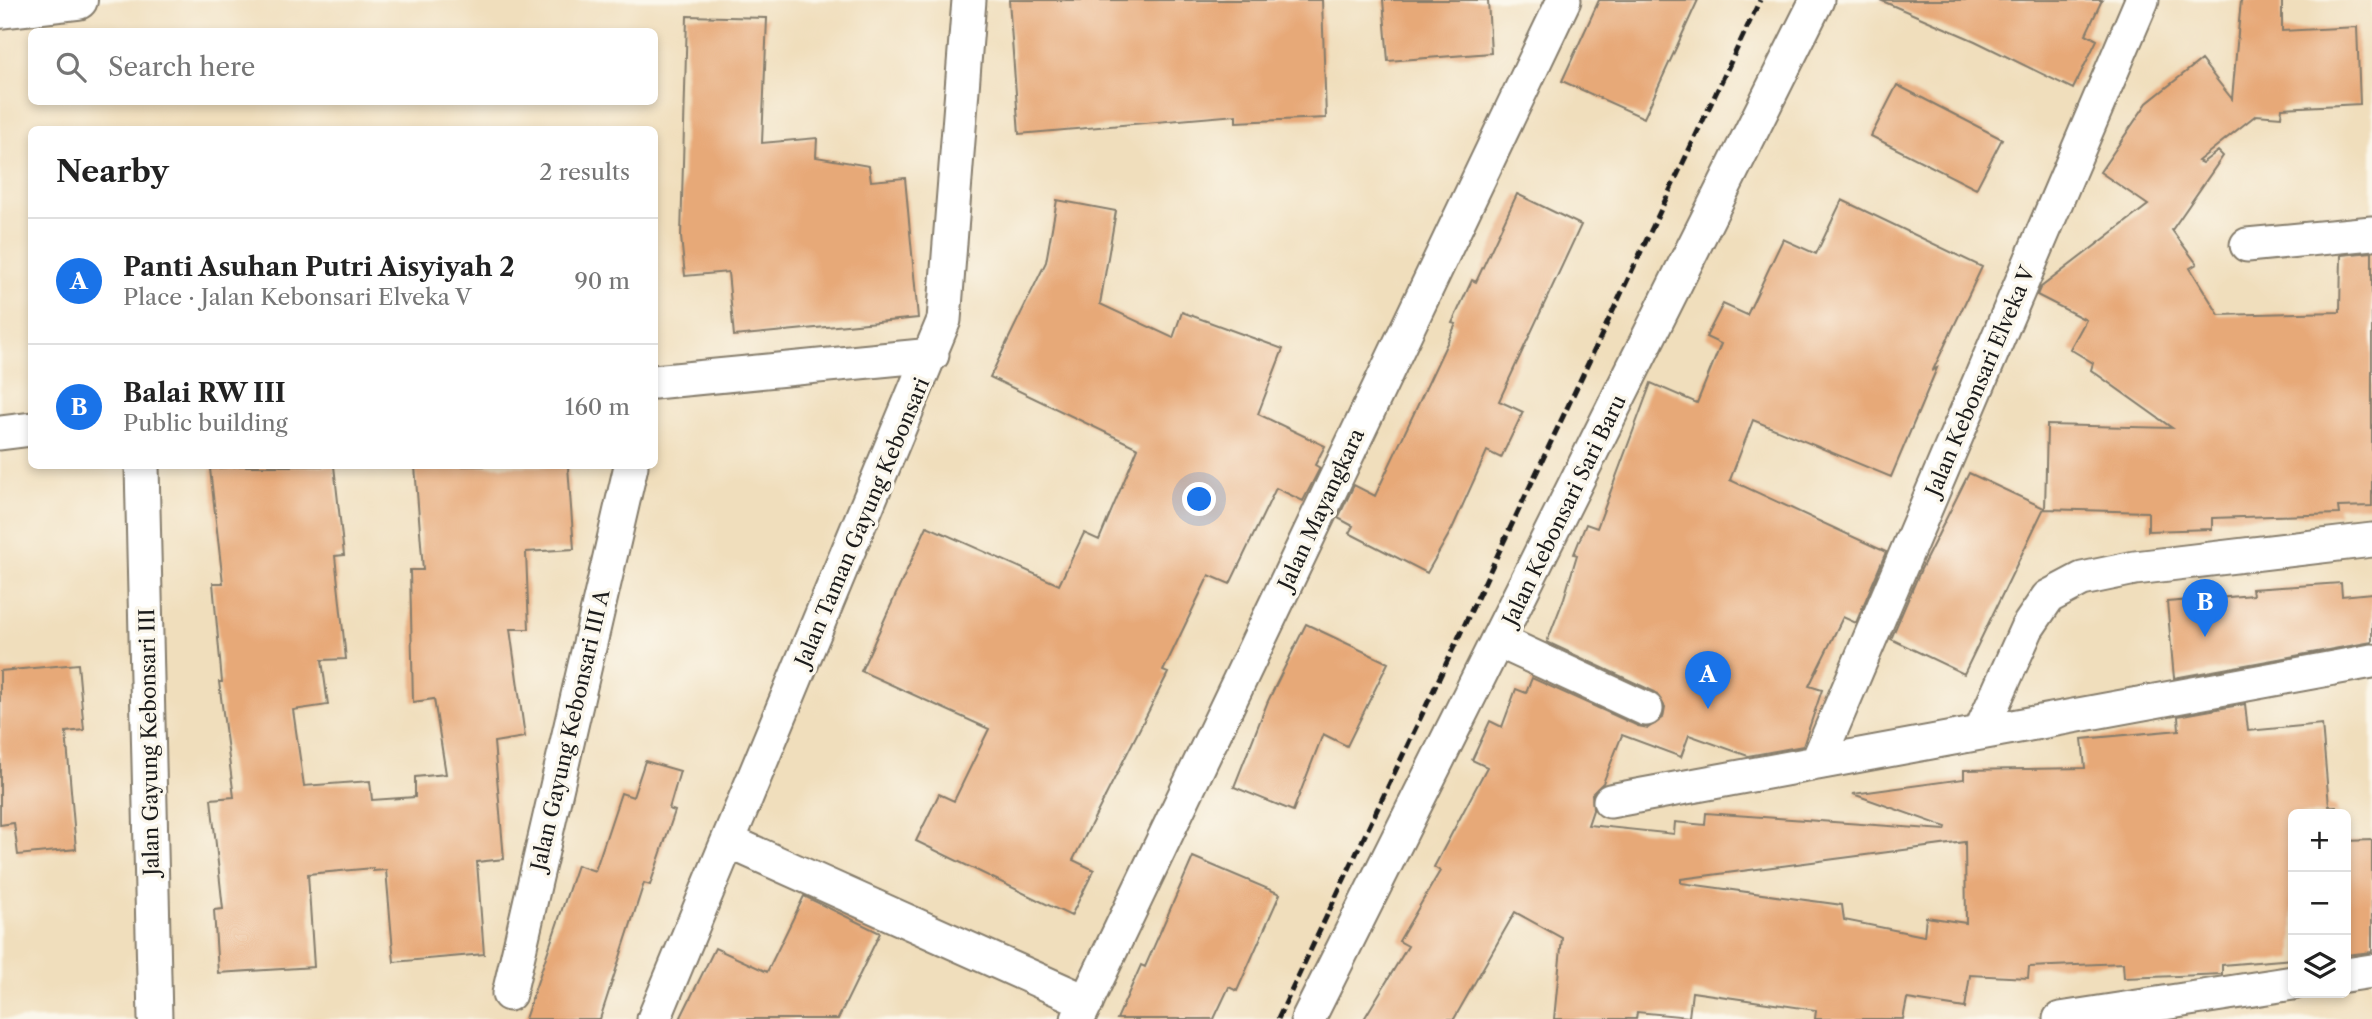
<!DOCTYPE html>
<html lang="en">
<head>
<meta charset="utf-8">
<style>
  :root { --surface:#fff; --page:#f6f6f6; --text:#222; --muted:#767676; --line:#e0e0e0; --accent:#1a73e8 }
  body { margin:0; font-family:"Libre Caslon Text",serif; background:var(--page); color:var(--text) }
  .controls { position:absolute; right:21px; bottom:21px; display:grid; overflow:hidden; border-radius:10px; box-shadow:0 4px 10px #0003 }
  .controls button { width:63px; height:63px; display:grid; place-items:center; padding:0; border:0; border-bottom:2px solid var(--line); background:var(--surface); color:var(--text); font:35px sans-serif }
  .you { position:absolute; left:1200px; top:500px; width:24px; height:24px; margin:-18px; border:5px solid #fff; border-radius:50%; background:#1a73e8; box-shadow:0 0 0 10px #1a73e833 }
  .badge { display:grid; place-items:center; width:46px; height:46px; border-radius:50%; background:var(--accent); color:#fff; font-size:23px; font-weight:700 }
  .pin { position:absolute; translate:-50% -58px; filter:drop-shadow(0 2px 4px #0008) }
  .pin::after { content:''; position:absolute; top:37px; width:24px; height:21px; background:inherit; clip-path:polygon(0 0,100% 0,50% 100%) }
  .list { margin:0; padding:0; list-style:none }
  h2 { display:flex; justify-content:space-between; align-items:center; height:91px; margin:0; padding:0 28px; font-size:30px }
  h2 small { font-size:23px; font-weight:400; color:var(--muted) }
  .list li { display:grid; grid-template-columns:46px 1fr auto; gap:21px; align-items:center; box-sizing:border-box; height:126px; padding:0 28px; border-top:2px solid var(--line) }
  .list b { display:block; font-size:26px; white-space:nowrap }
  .list p { margin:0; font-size:23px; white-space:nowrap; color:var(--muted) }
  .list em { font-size:23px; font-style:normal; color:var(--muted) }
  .icon { flex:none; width:38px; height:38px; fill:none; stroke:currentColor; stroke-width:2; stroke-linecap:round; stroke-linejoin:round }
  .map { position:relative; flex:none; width:2372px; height:1019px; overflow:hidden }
  .search { position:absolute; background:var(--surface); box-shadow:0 4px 10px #0003; left:28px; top:28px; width:630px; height:77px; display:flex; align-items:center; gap:18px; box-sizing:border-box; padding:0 24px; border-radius:10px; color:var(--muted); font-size:26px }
  .panel { position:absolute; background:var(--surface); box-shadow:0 4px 10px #0003; left:28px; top:126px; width:630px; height:343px; border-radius:10px }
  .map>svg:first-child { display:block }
  .building { fill:#e7a978; fill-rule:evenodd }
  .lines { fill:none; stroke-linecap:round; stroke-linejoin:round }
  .street-casing { stroke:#867d6c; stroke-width:37 }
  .secondary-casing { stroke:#867d6c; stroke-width:42 }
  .street { stroke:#fff; stroke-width:33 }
  .secondary { stroke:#fff; stroke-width:38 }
  .rail { stroke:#1c1c1c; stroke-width:5; stroke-dasharray:10 5; stroke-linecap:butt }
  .labels { text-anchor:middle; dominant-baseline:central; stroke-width:7; stroke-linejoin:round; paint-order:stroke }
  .street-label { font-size:21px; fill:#1c1c1c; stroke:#fbf7ec }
</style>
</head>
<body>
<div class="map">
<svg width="2372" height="1019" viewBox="0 0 2372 1019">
  <rect width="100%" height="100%" fill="#fbf7ec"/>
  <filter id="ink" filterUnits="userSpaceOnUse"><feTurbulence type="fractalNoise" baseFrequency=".0143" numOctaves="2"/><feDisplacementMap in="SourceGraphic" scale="14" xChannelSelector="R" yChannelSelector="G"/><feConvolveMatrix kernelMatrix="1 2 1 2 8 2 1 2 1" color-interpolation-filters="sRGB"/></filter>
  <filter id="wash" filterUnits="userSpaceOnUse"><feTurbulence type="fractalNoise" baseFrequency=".00686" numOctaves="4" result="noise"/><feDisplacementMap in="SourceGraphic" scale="28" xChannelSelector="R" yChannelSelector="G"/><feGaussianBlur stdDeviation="1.57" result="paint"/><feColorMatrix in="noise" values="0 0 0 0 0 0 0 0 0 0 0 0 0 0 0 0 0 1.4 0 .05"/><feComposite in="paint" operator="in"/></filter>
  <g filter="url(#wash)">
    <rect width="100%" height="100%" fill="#f0debc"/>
    <g id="blocks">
      <path class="building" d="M 1009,0 L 1322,0 L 1326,118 L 1236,122 L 1236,115 L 1019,134 Z
        M 1383,0 L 1488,0 L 1491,53 L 1388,61 Z
        M 1599,0 L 1698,0 L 1644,118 L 1562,81 Z
        M 1880,0 L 2102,0 L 2086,34 L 2097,40 L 2073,89 L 1975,41 Z
        M 2241,0 L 2282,0 L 2282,31 L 2357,27 L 2360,104 L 2282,108 L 2281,117 L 2256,115 L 2198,161 L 2202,163 L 2218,151 L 2223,156 L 2172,230 L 2197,264 L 2190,268 L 2219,315 L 2340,312 L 2341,255 L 2372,252 L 2372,506 L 2338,507 L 2339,514 L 2212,518 L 2212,529 L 2148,531 L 2148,512 L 2045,509 L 2047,425 L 2172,428 L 2091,370 L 2093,363 L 2070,349 L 2086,320 L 2037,295 L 2040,288 L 2148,205 L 2100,172 L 2147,103 L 2201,60 L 2232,99 Z
        M 687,16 L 767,18 L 762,143 L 817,138 L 816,157 L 869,166 L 871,181 L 905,178 L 918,318 L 734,336 L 728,272 L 685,276 L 681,237 Z
        M 1897,85 L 2002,139 L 1976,189 L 1871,136 Z
        M 1517,194 L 1581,225 L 1499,401 L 1523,412 L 1501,458 L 1487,451 L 1452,529 L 1427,573 L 1349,533 L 1353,526 L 1338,518 L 1354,485 L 1375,496 L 1456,324 L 1452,323 L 1472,280 L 1476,282 Z
        M 1057,200 L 1116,211 L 1100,304 L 1173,338 L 1182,312 L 1283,349 L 1258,414 L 1325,446 L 1315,465 L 1320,468 L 1303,501 L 1276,488 L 1230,584 L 1209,575 L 1163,671 L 1168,673 L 1073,860 L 1094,870 L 1071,916 L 916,841 L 939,794 L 954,801 L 989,729 L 861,671 L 927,526 L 1059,585 L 1084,533 L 1099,540 L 1138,448 L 990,377 L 1046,262 Z
        M 1842,200 L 1982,267 L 1933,370 L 1937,368 L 1891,477 L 1753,420 L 1730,480 L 1886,552 L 1856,623 L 1843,617 L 1809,686 L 1822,690 L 1803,746 L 1748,756 L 1689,735 L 1681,757 L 1622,735 L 1603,783 L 1592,794 L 1593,810 L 1588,825 L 1674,834 L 1675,822 L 1705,825 L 1706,813 L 1945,830 L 1946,827 L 1853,794 L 1964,779 L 1964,770 L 2085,768 L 2082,739 L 2179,730 L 2178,716 L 2245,704 L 2248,731 L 2322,724 L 2329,806 L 2336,806 L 2337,814 L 2293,814 L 2293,959 L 2222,965 L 2222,974 L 2177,976 L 2124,978 L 2123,963 L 2029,967 L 2028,978 L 1970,975 L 1965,1008 L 1907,999 L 1903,1019 L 1815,1019 L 1816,1010 L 1692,992 L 1689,1017 L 1637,1012 L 1636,1019 L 1554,1019 L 1562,938 L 1515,912 L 1454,1019 L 1364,1019 L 1408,946 L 1399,941 L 1440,871 L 1434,867 L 1487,767 L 1472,760 L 1490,721 L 1502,727 L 1516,689 L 1526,693 L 1532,678 L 1638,726 L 1648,728 L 1663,718 L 1665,707 L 1655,692 L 1547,642 L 1564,598 L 1577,555 L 1574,554 L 1586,524 L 1597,528 L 1651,383 L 1697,403 L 1721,344 L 1706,337 L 1723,304 L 1747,315 L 1783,239 L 1816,254 ZM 1965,842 L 1966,923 L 1926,917 L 1924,936 L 1844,920 L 1842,905 L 1681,883 L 1681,879 Z
        M 240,466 L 334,466 L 344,555 L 335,556 L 346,659 L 322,660 L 328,705 L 293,710 L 304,786 L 370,781 L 372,800 L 415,797 L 415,777 L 446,774 L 434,699 L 413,702 L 410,570 L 423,570 L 415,466 L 568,466 L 574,549 L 526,552 L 529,629 L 510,629 L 525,737 L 494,742 L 504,859 L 477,862 L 484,954 L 394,962 L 386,870 L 373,871 L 373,868 L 308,874 L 314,967 L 218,973 L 214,910 L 223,909 L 211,799 L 234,797 L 219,682 L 222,682 L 213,583 L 223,583 L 210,469 Z
        M 1969,473 L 2044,508 L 1964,674 L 1891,639 L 1921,569 Z
        M 2341,583 L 2342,596 L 2372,593 L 2372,642 L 2174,678 L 2167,602 L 2253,595 L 2252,589 Z
        M 1306,624 L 1388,663 L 1347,746 L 1323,734 L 1293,811 L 1234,787 L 1268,701 Z
        M 78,664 L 84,730 L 66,732 L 76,849 L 18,855 L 14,823 L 0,825 L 0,671 Z
        M 645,761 L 680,771 L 669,809 L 675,811 L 650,885 L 644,883 L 600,1019 L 525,1019 L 577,865 L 595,871 L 621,793 L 633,797 Z
        M 2372,840 L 2372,952 L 2346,955 L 2346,841 Z
        M 1193,857 L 1280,894 L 1237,991 L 1229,987 L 1214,1019 L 1117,1019 L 1141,965 L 1145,967 Z
        M 804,896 L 880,933 L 838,1019 L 680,1019 L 715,948 L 767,972 Z"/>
    </g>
  </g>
  <g filter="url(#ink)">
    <use href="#blocks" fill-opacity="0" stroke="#867d6c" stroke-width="2"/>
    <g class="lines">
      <g class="street-casing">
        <path id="street" d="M 2247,245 L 2372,233
          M 654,382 L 932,355
          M 0,433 L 32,429
          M 142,466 L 155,1019
          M 1499,641 L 1646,709
          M 1980,733 L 2027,628 L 2048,597 L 2082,579 L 2135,568 L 2372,540
          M 1817,763 L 2142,0
          M 1610,801 L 2372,661
          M 728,841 L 1087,1002
          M 2346,975 L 2372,971
          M 509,994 L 631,466
          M 654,1019 L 944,320 L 969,0
          M 1078,1019 L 1564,0
          M 1308,1019 L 1817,0
          M 2060,1019 L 2293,983"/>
      </g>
      <g class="secondary-casing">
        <path id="secondary" d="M 0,9 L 78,0"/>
      </g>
      <use href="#street" class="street"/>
      <use href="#secondary" class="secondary"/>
      <path class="rail" d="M 1278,1019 L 1760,0"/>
    </g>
  </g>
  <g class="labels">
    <g class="street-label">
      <text transform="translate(1980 381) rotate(-67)">Jalan Kebonsari Elveka V</text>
      <text transform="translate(1321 509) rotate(-65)">Jalan Mayangkara</text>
      <text transform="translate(1564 510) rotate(-64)">Jalan Kebonsari Sari Baru</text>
      <text transform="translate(862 522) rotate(-67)">Jalan Taman Gayung Kebonsari</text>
      <text transform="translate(570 730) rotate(-77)">Jalan Gayung Kebonsari III A</text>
      <text transform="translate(149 742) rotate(-91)">Jalan Gayung Kebonsari III</text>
    </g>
  </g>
</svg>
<div class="controls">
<button>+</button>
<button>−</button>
<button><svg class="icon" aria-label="layers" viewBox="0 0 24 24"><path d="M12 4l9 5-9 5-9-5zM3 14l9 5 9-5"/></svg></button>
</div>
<div class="you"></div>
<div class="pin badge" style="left:1708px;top:709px">A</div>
<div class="pin badge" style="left:2205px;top:637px">B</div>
<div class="search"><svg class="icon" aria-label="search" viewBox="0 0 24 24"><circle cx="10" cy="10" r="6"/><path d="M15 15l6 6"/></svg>Search here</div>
<section class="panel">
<h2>Nearby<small>2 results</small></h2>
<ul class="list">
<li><span class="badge">A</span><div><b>Panti Asuhan Putri Aisyiyah 2</b><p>Place · Jalan Kebonsari Elveka V</p></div><em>90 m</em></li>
<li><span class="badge">B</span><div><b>Balai RW III</b><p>Public building</p></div><em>160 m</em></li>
</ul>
</section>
</div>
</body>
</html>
